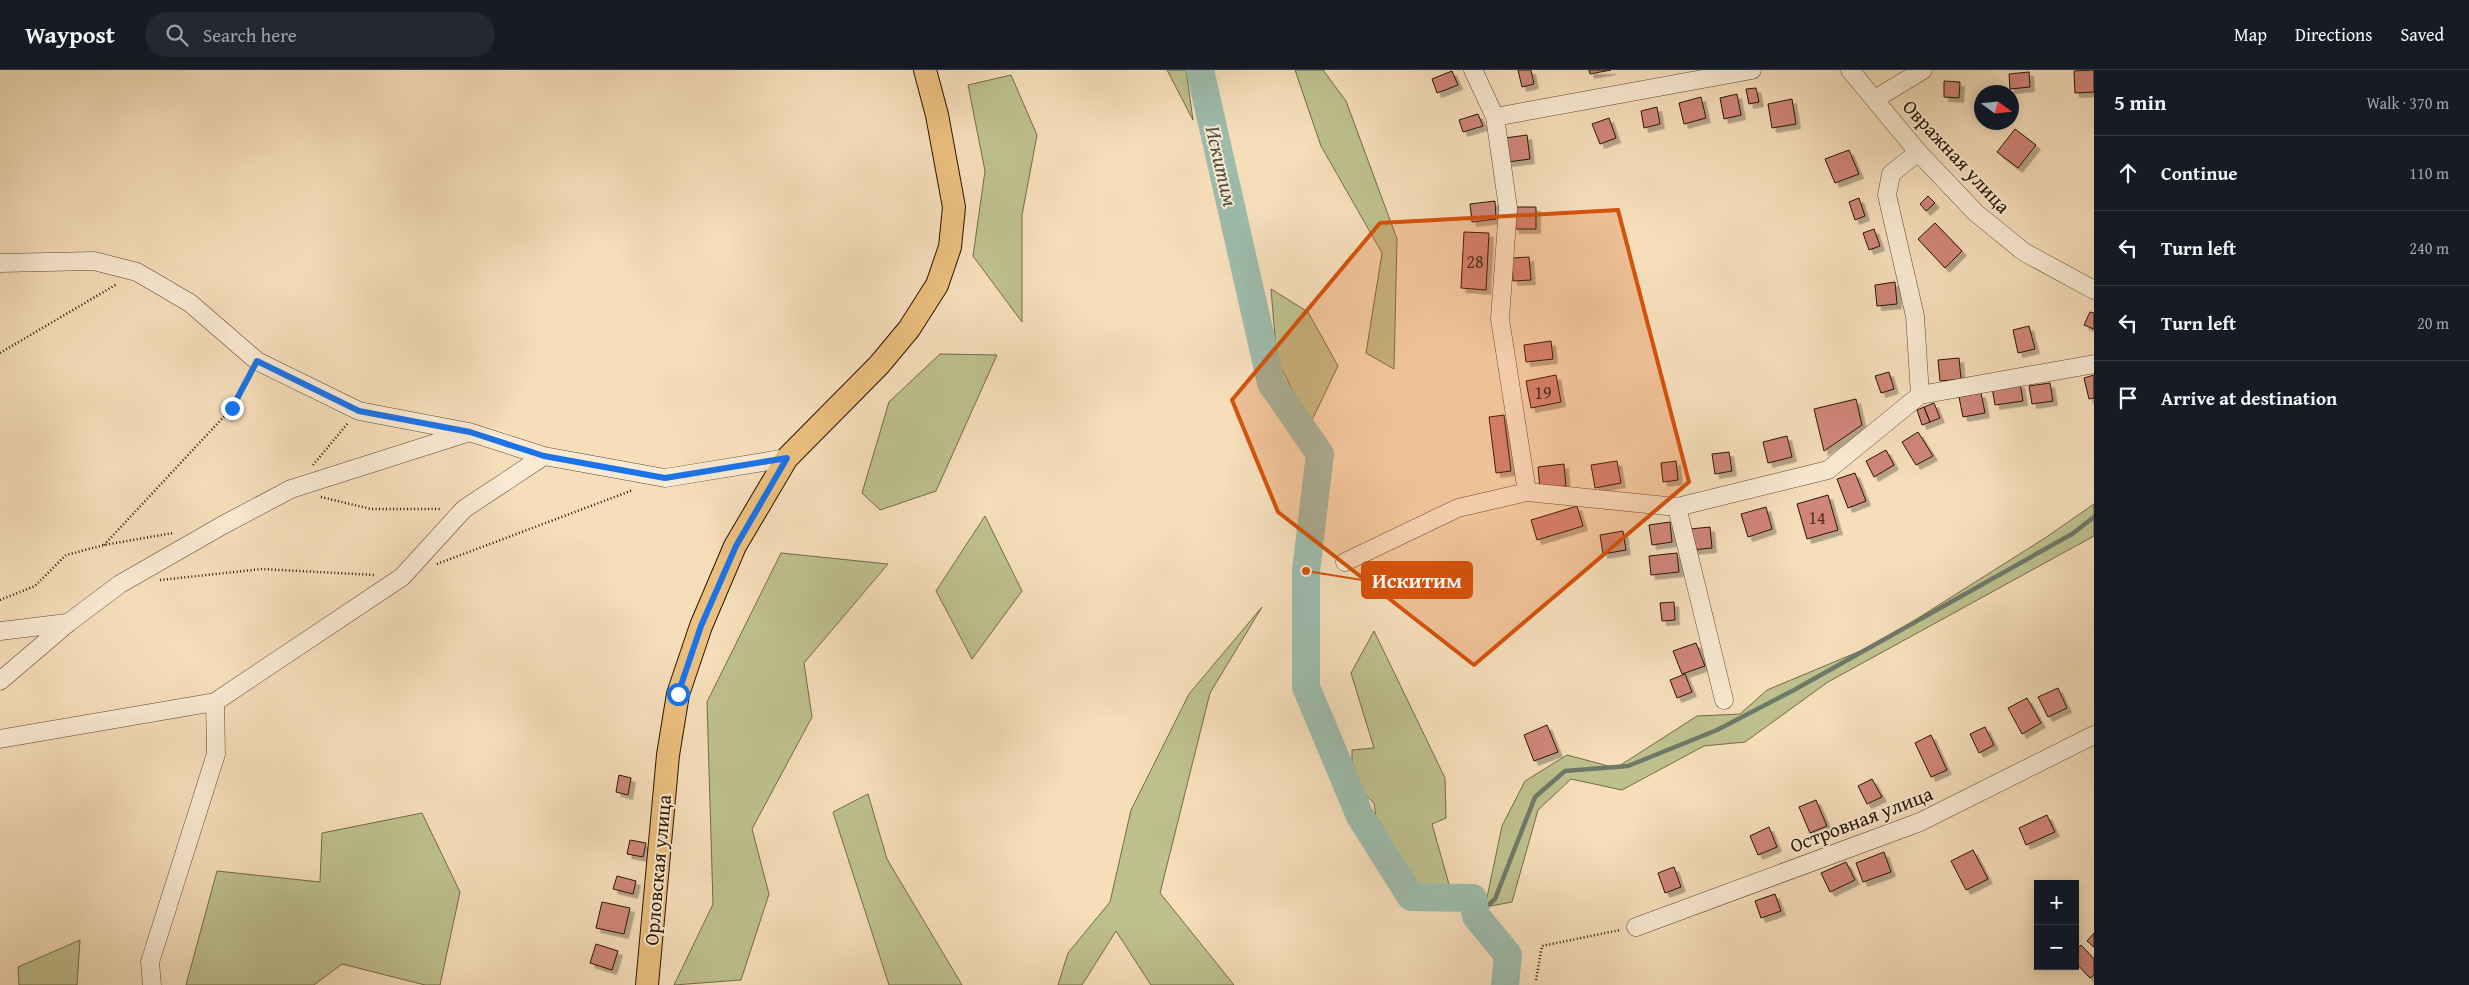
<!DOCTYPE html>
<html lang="en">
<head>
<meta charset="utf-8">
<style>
  :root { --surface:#171b24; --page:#242831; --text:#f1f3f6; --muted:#9ea1a6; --line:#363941 }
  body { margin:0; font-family:"Gentium Book Plus",serif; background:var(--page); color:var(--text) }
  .controls { position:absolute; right:15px; bottom:15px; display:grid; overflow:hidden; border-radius:0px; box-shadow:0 2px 12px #0003 }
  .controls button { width:45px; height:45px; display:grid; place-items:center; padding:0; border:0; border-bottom:1px solid var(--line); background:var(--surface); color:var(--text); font:25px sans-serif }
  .compass { position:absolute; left:1974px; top:15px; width:45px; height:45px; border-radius:50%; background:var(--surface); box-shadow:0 2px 12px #0003; rotate:105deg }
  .stop { position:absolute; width:15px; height:15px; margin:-11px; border:4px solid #1a73e8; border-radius:50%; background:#fff }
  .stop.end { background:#1a73e8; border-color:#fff; box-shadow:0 1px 5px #0008 }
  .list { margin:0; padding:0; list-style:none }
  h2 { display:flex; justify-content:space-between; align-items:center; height:65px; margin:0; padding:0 20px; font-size:21px }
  h2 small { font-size:16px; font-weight:400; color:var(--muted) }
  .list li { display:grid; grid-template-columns:32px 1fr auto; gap:15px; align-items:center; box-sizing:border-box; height:75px; padding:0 20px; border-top:1px solid var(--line) }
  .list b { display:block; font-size:19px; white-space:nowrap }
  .list em { font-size:16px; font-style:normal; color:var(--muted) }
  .icon { flex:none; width:28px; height:28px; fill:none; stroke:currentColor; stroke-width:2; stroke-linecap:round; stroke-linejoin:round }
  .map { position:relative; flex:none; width:2094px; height:915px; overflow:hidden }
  header { display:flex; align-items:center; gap:30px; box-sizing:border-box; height:70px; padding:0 25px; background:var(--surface); border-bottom:1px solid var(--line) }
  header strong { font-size:24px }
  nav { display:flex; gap:28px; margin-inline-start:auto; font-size:18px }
  .search { width:350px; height:45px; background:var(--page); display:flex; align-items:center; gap:12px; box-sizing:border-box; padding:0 18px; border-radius:28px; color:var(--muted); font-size:19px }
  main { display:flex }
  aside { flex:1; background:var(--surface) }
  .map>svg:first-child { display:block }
  .green { fill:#bec18e; stroke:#746a48 }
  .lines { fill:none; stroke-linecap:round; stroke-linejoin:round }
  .stream { stroke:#6f7968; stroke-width:4.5 }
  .river { stroke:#9dbcac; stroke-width:28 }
  .building { fill:#d0867a; stroke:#291402; filter:url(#shadow) }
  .minor-casing { stroke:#5c4630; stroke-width:19 }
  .major-casing { stroke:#291402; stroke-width:24 }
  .path { stroke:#291402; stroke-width:2.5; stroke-dasharray:1 2.5; stroke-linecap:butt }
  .minor { stroke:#f9ead3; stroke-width:18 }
  .major { stroke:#ebbf7e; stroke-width:22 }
  .route { stroke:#1a73e8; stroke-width:6 }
  .marked { fill:#d5520b; fill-opacity:0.2; stroke:#d5520b; stroke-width:4; stroke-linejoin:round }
  .labels { text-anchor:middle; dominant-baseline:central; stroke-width:4; stroke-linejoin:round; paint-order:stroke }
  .number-label { font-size:18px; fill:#533020 }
  .street-label { font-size:20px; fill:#291402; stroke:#f9ead3 }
  .water-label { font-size:21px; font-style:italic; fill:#524f3e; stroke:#f9ead3 }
  .leader { fill:none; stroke:#d5520b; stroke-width:2 }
  .callout-dot { fill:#d5520b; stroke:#f9ead3; stroke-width:2 }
  .callout { fill:#d5520b; stroke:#d5520b; stroke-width:2 }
  .callout-label { font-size:21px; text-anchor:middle; font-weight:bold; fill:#fff }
</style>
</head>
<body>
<header>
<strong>Waypost</strong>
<div class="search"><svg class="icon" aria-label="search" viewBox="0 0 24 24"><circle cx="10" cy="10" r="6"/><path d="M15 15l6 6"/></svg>Search here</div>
<nav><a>Map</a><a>Directions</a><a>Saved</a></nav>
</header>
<main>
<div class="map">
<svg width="2094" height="915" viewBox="0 0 2094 915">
  <defs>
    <filter id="shadow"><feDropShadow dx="4.5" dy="4.5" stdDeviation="0" flood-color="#0004"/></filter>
  </defs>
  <rect width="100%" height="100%" fill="#f6debb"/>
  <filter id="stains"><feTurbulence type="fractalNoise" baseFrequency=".004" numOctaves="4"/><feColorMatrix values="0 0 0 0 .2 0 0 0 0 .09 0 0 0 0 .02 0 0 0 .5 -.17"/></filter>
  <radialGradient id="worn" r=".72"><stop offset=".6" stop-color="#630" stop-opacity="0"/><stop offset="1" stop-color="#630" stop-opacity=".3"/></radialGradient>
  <path class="green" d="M 1167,0 L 1186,0 L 1193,50 Z
    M 1295,0 L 1323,0 L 1346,31 L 1397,169 L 1394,299 L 1366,283 L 1382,183 L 1321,76 Z
    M 1011,5 L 1037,65 L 1022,145 L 1022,252 L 973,186 L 985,101 L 968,15 Z
    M 1271,219 L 1308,242 L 1338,296 L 1310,354 L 1277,290 Z
    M 940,284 L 997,285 L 936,421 L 880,440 L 862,423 L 889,332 Z
    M 2094,434 L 2094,466 L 1828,612 L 1745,672 L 1704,676 L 1622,720 L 1571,709 L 1538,740 L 1512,832 L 1485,837 L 1502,756 L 1525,711 L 1567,685 L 1616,698 L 1697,646 L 1740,644 L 1767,620 L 1877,574 L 2045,468 Z
    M 985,446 L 1022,521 L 972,589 L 936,521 Z
    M 781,483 L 888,494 L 804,593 L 812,647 L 752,759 L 769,824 L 741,910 L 674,915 L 713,834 L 707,632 Z
    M 1262,537 L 1210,623 L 1160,823 L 1234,915 L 1151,915 L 1116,861 L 1082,915 L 1058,915 L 1068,883 L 1110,832 L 1131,740 L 1189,624 Z
    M 1374,561 L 1445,708 L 1446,748 L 1432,754 L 1450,818 L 1415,816 L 1378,763 L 1374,733 L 1352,713 L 1352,680 L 1374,678 L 1351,603 Z
    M 868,724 L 887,789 L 962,915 L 889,915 L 833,742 Z
    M 422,743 L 460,822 L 440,915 L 425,915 L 342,894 L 314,915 L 186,915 L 217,801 L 320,812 L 322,763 Z
    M 80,870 L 77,915 L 19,915 L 18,897 Z"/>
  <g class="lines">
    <path class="stream" d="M 1476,846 L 1495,829 L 1535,727 L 1565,701 L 1628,696 L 1717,660 L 1794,620 L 2072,464 L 2094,447"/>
    <path class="river" d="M 1200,0 L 1271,313 L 1320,384 L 1306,501 L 1306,617 L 1360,746 L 1411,827 L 1473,828 L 1476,846 L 1508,885 L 1505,915"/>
  </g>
  <path class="building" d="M 1518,0 L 1531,0 L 1534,14 L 1522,17 Z
    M 1589,0 L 1611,0 L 1590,4 Z
    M 2094,0 L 2094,22 L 2075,23 L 2074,1 Z
    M 1452,1 L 1458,15 L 1437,23 L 1432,9 Z
    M 2029,2 L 2030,17 L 2010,19 L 2009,4 Z
    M 1944,11 L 1960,12 L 1959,28 L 1944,27 Z
    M 1756,18 L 1759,32 L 1749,34 L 1746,19 Z
    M 1737,24 L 1741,45 L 1724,49 L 1720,28 Z
    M 1701,27 L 1706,48 L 1684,54 L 1679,33 Z
    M 1792,29 L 1796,54 L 1772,58 L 1768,34 Z
    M 1657,37 L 1660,54 L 1644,58 L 1641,41 Z
    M 1478,44 L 1483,56 L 1463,62 L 1459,50 Z
    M 1609,48 L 1616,68 L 1600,74 L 1592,54 Z
    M 2015,59 L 2036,75 L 2018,98 L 1997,82 Z
    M 1527,65 L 1530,89 L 1508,92 L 1505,68 Z
    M 1849,80 L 1859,104 L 1835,113 L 1825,89 Z
    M 1928,126 L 1935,133 L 1926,141 L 1920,134 Z
    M 1859,128 L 1865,146 L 1855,150 L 1849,132 Z
    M 1495,131 L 1496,149 L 1472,152 L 1470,134 Z
    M 1514,137 L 1536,137 L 1536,159 L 1514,159 Z
    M 1935,153 L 1962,181 L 1945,198 L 1918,169 Z
    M 1874,159 L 1880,176 L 1869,180 L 1863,163 Z
    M 1464,162 L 1489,163 L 1486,220 L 1461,218 Z
    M 1529,187 L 1531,210 L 1513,211 L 1512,188 Z
    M 1895,212 L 1897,234 L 1877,236 L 1875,215 Z
    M 2090,242 L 2094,243 L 2094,259 L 2084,255 Z
    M 2029,256 L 2035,279 L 2018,283 L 2013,260 Z
    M 1551,271 L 1553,289 L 1526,292 L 1524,275 Z
    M 1959,288 L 1961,309 L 1940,311 L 1938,290 Z
    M 1889,302 L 1894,319 L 1881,323 L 1875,306 Z
    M 1556,305 L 1561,332 L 1531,338 L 1526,311 Z
    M 2094,305 L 2094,328 L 2089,329 L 2084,308 Z
    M 2020,313 L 2023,331 L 1995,335 L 1992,317 Z
    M 2050,313 L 2053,331 L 2032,334 L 2029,316 Z
    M 1981,323 L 1985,343 L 1963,347 L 1959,327 Z
    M 1856,329 L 1862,355 L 1824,381 L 1814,339 Z
    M 1934,333 L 1940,348 L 1930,352 L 1924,337 Z
    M 1924,337 L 1930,352 L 1922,355 L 1917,340 Z
    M 1504,345 L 1511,401 L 1496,403 L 1489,347 Z
    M 1918,362 L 1933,386 L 1916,395 L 1902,372 Z
    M 1787,366 L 1792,387 L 1768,393 L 1763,372 Z
    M 1886,380 L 1894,395 L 1874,407 L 1866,391 Z
    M 1729,382 L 1732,401 L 1715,404 L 1712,384 Z
    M 1617,391 L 1621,413 L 1595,418 L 1591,395 Z
    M 1676,391 L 1678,410 L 1663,412 L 1661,393 Z
    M 1564,394 L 1566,416 L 1540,419 L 1538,397 Z
    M 1855,403 L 1866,431 L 1848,438 L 1837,409 Z
    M 1828,425 L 1838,460 L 1807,469 L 1797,434 Z
    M 1577,436 L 1583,456 L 1537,470 L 1531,450 Z
    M 1766,437 L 1772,459 L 1748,467 L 1741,444 Z
    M 1670,452 L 1672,472 L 1652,475 L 1649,455 Z
    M 1710,457 L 1712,478 L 1692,480 L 1690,459 Z
    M 1623,461 L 1626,480 L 1603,484 L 1600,465 Z
    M 1677,483 L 1679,502 L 1651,505 L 1649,486 Z
    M 1674,532 L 1675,550 L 1662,551 L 1660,533 Z
    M 1696,573 L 1705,596 L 1682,604 L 1673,581 Z
    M 1685,604 L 1692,622 L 1677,628 L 1670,610 Z
    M 2058,618 L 2067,638 L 2048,647 L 2038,627 Z
    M 2027,628 L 2041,653 L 2022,664 L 2008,638 Z
    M 1547,655 L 1558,682 L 1534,691 L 1524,665 Z
    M 1985,657 L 1994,675 L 1979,683 L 1970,664 Z
    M 1931,665 L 1947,700 L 1931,707 L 1915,673 Z
    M 619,705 L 631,708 L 628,725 L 616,722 Z
    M 1872,709 L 1882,727 L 1867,734 L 1858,716 Z
    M 1816,730 L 1827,756 L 1810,763 L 1799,737 Z
    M 2047,745 L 2055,762 L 2026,775 L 2019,758 Z
    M 1769,757 L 1777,777 L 1758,785 L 1750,766 Z
    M 630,770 L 646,773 L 643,787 L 627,784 Z
    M 1973,780 L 1988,809 L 1966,820 L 1951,791 Z
    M 1884,782 L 1891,802 L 1863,812 L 1856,793 Z
    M 1846,792 L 1855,810 L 1830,822 L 1821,803 Z
    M 1674,797 L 1681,817 L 1665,823 L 1658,803 Z
    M 617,806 L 636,811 L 633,824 L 613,819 Z
    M 1775,824 L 1781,841 L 1761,848 L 1755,831 Z
    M 602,832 L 630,838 L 624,864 L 596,858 Z
    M 2094,863 L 2094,877 L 2087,871 Z
    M 596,874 L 618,881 L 612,900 L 590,893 Z
    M 2081,875 L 2094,889 L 2094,905 L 2090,908 L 2075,892 L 2075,881 Z"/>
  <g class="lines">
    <g class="minor-casing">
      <path id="minor" d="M 1473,0 L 1495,47 L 1508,138 L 1500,249 L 1527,422 L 1677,437 L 1828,400 L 1920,325 L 2094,294
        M 1850,0 L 1918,82 L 1976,143 L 2024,182 L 2094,220
        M 1875,29 L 1923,0
        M 1495,47 L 1752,0
        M 1918,82 L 1891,104 L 1887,125 L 1915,246 L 1920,325
        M 0,193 L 94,191 L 137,202 L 190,233 L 257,291 L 359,341 L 469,362 L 544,386 L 665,408 L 787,388
        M 1677,437 L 1724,630
        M 1345,492 L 1458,438 L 1527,422
        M 0,561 L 67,553
        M 0,611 L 68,553 L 120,514 L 223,455 L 291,419 L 467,363
        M 0,669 L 215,632
        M 1636,857 L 1920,752 L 2094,665
        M 152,915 L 150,892 L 216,684 L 215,632 L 402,507 L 464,439 L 544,386"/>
    </g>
    <g class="major-casing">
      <path id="major" d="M 647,915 L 668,685 L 678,624 L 701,556 L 735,476 L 787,388 L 879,295 L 909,259 L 937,215 L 950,177 L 954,137 L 937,45 L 925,0"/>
    </g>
    <path class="path" d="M 0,283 L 117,214
      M 313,395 L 348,353
      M 321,427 L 371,439 L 441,439
      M 104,475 L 232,338 L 249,306
      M 437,494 L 633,420
      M 160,510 L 262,499 L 374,505
      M 0,530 L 35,516 L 66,485 L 104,475 L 173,463
      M 1536,910 L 1542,876 L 1620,860"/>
    <use href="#minor" class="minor"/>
    <use href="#major" class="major"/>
  </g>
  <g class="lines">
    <path class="route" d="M 232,338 L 257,291 L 359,341 L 470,362 L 544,386 L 665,408 L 787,388 L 736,476 L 701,556 L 678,624"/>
  </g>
  <path class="marked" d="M 1618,140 L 1689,412 L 1474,595 L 1278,442 L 1232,330 L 1380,153 Z"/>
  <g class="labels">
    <g class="number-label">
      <text x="1475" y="191">28</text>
      <text x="1543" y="322">19</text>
      <text x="1817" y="447">14</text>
    </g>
    <g class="street-label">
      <text transform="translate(1957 86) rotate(47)">Овражная улица</text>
      <text transform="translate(1861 749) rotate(-21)">Островная улица</text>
      <text transform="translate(657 800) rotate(-85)">Орловская улица</text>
    </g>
    <g class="water-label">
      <text transform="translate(1222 96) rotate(77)">Искитим</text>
    </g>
  </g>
  <path class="leader" d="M1306 501L1362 510"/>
  <circle class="callout-dot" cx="1306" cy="501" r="5"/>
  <rect class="callout" x="1362" y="492" width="110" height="36" rx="5"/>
  <g class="callout-label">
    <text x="1417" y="518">Искитим</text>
  </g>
  <rect width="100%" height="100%" filter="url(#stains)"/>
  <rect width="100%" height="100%" fill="url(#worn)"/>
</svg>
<div class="controls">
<button>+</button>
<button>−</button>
</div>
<svg class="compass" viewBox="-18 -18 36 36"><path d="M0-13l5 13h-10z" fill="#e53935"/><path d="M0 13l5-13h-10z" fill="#9ea1a6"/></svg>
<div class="stop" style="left:678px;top:624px"></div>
<div class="stop end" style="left:232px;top:338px"></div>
</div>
<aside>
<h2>5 min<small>Walk · 370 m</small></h2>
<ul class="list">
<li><svg class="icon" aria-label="ahead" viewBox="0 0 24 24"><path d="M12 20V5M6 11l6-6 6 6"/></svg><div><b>Continue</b></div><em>110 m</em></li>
<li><svg class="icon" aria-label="left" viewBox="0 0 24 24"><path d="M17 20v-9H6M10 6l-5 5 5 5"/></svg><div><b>Turn left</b></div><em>240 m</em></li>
<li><svg class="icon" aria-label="left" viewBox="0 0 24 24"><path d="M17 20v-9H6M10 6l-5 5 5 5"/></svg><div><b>Turn left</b></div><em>20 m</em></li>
<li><svg class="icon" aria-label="arrive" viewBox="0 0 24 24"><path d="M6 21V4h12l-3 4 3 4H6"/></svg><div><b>Arrive at destination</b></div></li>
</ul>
</aside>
</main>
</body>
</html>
